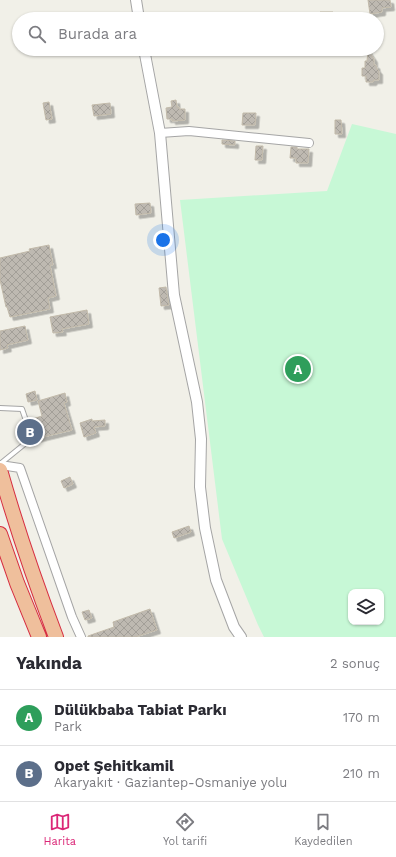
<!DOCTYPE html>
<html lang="tr">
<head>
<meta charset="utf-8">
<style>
  :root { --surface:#fff; --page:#f2f2f3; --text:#2b2b33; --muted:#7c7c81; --line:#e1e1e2; --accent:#db2777 }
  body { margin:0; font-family:"Work Sans",sans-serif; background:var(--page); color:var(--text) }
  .controls { position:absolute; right:12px; bottom:12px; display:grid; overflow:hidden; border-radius:8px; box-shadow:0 1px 3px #0004 }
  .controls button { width:36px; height:36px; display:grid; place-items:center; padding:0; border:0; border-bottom:1px solid var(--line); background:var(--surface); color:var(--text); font:20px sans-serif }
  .you { position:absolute; left:163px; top:240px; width:14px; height:14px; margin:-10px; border:3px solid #fff; border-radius:50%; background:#1a73e8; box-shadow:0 0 0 6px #1a73e833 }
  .badge { display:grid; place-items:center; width:26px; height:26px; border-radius:50%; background:var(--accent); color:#fff; font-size:13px; font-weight:700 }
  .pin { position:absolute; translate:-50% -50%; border:2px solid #fff; box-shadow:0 1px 4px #0006 }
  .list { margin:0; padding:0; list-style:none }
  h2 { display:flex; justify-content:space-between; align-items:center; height:52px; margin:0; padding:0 16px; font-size:17px }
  h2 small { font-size:13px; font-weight:400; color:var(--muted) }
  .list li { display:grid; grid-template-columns:26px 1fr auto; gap:12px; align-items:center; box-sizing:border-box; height:56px; padding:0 16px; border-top:1px solid var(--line) }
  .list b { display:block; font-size:15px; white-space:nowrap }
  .list p { margin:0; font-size:13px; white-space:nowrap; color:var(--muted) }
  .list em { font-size:13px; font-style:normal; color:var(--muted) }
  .icon { flex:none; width:22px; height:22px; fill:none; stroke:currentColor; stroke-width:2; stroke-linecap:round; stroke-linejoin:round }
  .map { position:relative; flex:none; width:396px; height:637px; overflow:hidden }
  .search { position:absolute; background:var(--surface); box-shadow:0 1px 3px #0004; left:12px; right:12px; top:12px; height:44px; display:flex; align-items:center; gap:10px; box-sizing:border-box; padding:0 14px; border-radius:22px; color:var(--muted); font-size:15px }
  .sheet { height:164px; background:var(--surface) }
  nav { display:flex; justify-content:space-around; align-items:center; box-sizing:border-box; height:56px; border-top:1px solid var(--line); background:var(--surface); font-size:11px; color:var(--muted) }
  nav a { display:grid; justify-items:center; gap:2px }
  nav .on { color:var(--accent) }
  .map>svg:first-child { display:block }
  .park { fill:#c7f8d6; fill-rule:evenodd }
  .building { fill:url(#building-cross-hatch); stroke:#c2baaa; filter:url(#shadow) }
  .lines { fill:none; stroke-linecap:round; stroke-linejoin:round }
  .service-casing { stroke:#a5a5a5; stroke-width:6 }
  .minor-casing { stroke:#a5a5a5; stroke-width:10 }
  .tertiary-casing { stroke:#a5a5a5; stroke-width:12 }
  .trunk-casing { stroke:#d62d41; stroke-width:16 }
  .service { stroke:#fff; stroke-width:4 }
  .minor { stroke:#fff; stroke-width:8 }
  .tertiary { stroke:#fff; stroke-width:10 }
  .trunk { stroke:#efbf9c; stroke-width:14 }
</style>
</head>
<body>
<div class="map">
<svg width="396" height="637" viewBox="0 0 396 637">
  <defs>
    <pattern id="building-cross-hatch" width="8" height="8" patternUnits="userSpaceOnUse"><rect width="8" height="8" fill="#beb9b1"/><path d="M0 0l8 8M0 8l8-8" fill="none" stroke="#a39f98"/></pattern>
    <filter id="shadow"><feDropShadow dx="3.5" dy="3.5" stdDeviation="0" flood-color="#0004"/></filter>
  </defs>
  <rect width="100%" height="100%" fill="#f1f0e8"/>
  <path class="park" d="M 352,124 L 396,134 L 396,637 L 264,637 L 258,625 L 222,539 L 180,200 L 327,191 ZM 351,592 L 381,592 L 381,622 L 351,622 Z"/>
  <path class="building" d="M 368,0 L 390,0 L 391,7 L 382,8 L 382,12 L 370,14 Z
    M 320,12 L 333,12 L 333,19 L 320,19 Z
    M 368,50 L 374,59 L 374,65 L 376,65 L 377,69 L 379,71 L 379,80 L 374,80 L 373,82 L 366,82 L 366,76 L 362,76 L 362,68 L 365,68 L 365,61 L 367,61 Z
    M 176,100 L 177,107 L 179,107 L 179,109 L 185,109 L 185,120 L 172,121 L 172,119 L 167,119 L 166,108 L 172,107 L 171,101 Z
    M 49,102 L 52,119 L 46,120 L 43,103 Z
    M 110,103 L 111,114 L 94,116 L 92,105 Z
    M 243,113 L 256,113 L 255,125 L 242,125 Z
    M 335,120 L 341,120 L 342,134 L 335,134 Z
    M 222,140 L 235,141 L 235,145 L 222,144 Z
    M 256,146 L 263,146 L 262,160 L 255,160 Z
    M 291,147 L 297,147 L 297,149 L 309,149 L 308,163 L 296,163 L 296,158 L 290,158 Z
    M 150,203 L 151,213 L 136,215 L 135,204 Z
    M 49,245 L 53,265 L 50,265 L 56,296 L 48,298 L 50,309 L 10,317 L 7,307 L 6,307 L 0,280 L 0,258 L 30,251 L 29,249 Z
    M 166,287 L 169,305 L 161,306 L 159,288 Z
    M 87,310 L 89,324 L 62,329 L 63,332 L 53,333 L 50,317 Z
    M 25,326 L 28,340 L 7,345 L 8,348 L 0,350 L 0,331 Z
    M 35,391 L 37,400 L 28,402 L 26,394 Z
    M 65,393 L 67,402 L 64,403 L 72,430 L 35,439 L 29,420 L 42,416 L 38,401 Z
    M 92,419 L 92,421 L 105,420 L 105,426 L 94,427 L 96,433 L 84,437 L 80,423 Z
    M 70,477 L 73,484 L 64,488 L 61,481 Z
    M 189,526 L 191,532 L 174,538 L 172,532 Z
    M 150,609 L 157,630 L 135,637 L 88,637 L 88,636 L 114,627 L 113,622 Z
    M 89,610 L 92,618 L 85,620 L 82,612 Z"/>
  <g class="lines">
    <g class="service-casing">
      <path id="service" d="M 0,408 L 22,409 L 32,438 L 0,464"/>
    </g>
    <g class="minor-casing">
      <path id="minor" d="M 160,133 L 189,131 L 309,143
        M 0,465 L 20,468 L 72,617 L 81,637"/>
    </g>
    <g class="tertiary-casing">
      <path id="tertiary" d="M 136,0 L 139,19
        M 144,49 L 160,133 L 174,295 L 197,402 L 201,439 L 200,487 L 205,528 L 216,580 L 234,627 L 241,637"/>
    </g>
    <g class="trunk-casing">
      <path id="trunk" d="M 0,470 C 16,526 35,582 56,637
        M 0,534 L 17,583 L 39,637"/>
    </g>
    <use href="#service" class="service"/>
    <use href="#minor" class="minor"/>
    <use href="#tertiary" class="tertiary"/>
    <use href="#trunk" class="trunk"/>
  </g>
</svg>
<div class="controls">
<button><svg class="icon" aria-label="layers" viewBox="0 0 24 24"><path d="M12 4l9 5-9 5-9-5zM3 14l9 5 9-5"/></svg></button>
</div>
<div class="you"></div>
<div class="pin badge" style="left:298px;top:369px;background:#2e9e5b">A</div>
<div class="pin badge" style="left:30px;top:432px;background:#5c6f8a">B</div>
<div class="search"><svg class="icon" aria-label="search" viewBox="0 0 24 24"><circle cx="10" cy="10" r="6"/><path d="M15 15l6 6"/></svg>Burada ara</div>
</div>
<section class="sheet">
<h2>Yakında<small>2 sonuç</small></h2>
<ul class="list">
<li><span class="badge" style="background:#2e9e5b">A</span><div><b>Dülükbaba Tabiat Parkı</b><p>Park</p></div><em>170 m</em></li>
<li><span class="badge" style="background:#5c6f8a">B</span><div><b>Opet Şehitkamil</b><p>Akaryakıt · Gaziantep-Osmaniye yolu</p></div><em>210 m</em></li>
</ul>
</section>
<nav>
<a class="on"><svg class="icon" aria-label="map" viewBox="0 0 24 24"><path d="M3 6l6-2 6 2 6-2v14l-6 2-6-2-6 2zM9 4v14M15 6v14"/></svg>Harita</a>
<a><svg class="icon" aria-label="directions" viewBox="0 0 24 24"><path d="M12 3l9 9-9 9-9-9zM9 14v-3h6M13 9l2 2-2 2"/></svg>Yol tarifi</a>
<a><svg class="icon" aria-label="saved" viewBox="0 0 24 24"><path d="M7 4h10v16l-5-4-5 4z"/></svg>Kaydedilen</a>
</nav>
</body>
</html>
